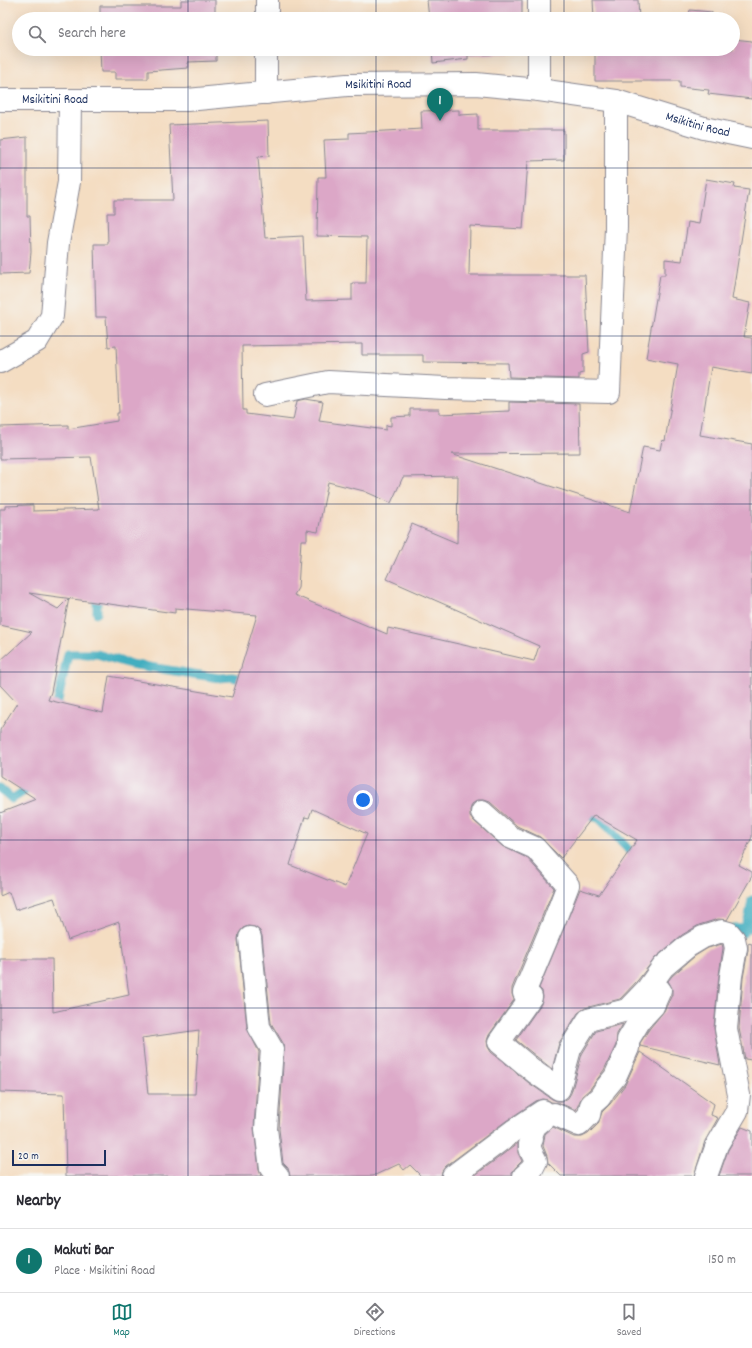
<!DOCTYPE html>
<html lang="en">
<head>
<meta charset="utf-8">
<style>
  :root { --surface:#fff; --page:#f2f2f3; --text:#2b2b33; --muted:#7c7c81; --line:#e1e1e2; --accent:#0f766e }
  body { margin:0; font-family:Dekko,sans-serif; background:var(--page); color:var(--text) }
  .scale { position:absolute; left:12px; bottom:10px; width:94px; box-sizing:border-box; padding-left:4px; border:2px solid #1b2f5e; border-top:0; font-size:11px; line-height:14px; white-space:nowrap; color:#1b2f5e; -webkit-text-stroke:3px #f6f6f2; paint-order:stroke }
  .you { position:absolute; left:363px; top:800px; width:14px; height:14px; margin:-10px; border:3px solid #fff; border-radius:50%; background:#1a73e8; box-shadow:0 0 0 6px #1a73e833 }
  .badge { display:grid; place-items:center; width:26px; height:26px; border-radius:50%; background:var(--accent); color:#fff; font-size:13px; font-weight:700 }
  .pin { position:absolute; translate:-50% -33px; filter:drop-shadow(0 1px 2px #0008) }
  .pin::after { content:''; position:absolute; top:21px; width:14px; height:12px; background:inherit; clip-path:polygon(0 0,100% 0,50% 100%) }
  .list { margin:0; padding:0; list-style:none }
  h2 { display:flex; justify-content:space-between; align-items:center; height:52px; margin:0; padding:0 16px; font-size:17px }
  h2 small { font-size:13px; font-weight:400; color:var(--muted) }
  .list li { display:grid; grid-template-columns:26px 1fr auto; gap:12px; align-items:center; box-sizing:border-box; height:64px; padding:0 16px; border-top:1px solid var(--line) }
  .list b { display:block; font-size:15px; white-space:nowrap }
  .list p { margin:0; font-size:13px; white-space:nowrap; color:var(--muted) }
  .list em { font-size:13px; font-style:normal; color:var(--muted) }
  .icon { flex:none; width:22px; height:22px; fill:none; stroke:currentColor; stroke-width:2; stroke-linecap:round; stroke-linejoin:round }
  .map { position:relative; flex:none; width:752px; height:1176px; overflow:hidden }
  .search { position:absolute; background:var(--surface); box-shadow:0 4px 16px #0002; left:12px; right:12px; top:12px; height:44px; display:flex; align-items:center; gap:10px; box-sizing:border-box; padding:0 14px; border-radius:22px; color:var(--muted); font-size:15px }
  .sheet { height:116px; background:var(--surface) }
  nav { display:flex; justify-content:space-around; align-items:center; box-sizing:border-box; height:56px; border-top:1px solid var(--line); background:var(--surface); font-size:11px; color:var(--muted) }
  nav a { display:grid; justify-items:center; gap:2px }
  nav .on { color:var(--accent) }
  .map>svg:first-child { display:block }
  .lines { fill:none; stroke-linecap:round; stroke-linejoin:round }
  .stream { stroke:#42aec0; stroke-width:9 }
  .building { fill:#dca7c7; fill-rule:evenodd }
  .minor-casing { stroke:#888690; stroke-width:24 }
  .minor { stroke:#fff; stroke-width:22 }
  .grid { fill:none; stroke:#1b2f5e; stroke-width:1; stroke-opacity:0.55 }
  .labels { text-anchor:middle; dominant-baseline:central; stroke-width:3.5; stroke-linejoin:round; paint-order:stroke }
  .street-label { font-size:13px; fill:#1b2f5e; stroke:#f6f6f2 }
</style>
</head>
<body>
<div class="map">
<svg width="752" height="1176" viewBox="0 0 752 1176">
  <rect width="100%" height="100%" fill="#f6f6f2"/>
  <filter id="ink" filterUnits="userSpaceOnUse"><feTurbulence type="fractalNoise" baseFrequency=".025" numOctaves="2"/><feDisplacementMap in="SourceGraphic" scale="8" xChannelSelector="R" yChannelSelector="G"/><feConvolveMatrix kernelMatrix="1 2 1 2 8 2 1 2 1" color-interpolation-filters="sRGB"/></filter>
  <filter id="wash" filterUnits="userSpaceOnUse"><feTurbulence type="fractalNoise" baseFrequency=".012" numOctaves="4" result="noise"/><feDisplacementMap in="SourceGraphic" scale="16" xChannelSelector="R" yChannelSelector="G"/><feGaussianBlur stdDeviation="0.9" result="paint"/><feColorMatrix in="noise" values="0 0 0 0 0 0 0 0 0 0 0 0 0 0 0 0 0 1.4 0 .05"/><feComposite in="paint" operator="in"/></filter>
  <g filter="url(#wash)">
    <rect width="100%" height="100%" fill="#f4ddc2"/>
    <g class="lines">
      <path class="stream" d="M 97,613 L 97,590
        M 55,714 L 68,654 L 97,654 L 130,664 L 219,678 L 232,677 L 250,681
        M 0,788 L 12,799 L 34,785
        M 582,814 L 599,818 L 627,848 L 636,860
        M 728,931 L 733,929 L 752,928
        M 743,933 L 749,917 L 752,900"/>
    </g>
    <g id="blocks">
      <path class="building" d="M 181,0 L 215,0 L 215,19 L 100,19 L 100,6 L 181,6 Z
        M 427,0 L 522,0 L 522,19 L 429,19 Z
        M 593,0 L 638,0 L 639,19 L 594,19 Z
        M 690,10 L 712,12 L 711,19 L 688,19 Z
        M 733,39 L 752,41 L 752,99 L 708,94 L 709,90 L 680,87 L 680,81 L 595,81 L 595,49 L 733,49 Z
        M 100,49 L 216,49 L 216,61 L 188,62 L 188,68 L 148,71 L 148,79 L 115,79 L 115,72 L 101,72 Z
        M 432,49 L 522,49 L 521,53 L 468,55 L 468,59 L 433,63 Z
        M 459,110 L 459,115 L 478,114 L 478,130 L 564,130 L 564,160 L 528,161 L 523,229 L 470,226 L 469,275 L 585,275 L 589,352 L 583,354 L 583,373 L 579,374 L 579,379 L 509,377 L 508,363 L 423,362 L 423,355 L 362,355 L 362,344 L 242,346 L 243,410 L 246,410 L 246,414 L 293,420 L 297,401 L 306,399 L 323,402 L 319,421 L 386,430 L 386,425 L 391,426 L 391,417 L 410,416 L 410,409 L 439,409 L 439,414 L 509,411 L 509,402 L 579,404 L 580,453 L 451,454 L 630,512 L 643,447 L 660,450 L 662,440 L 665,441 L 678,364 L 646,358 L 660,275 L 665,275 L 665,259 L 682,261 L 688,222 L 699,224 L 706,179 L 735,184 L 734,188 L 749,190 L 732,299 L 750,303 L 744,337 L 752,338 L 752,374 L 711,367 L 700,435 L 752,444 L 752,837 L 739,865 L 752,872 L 752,876 L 727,920 L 718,919 L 699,925 L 682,935 L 655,958 L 638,980 L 620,999 L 585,1008 L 578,1013 L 559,1043 L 552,1069 L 516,1040 L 541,1004 L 543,997 L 542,991 L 539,988 L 580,889 L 599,895 L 637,840 L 594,815 L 561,858 L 540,837 L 517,826 L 490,802 L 484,800 L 478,800 L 472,804 L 470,810 L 470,816 L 474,821 L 502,846 L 527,858 L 554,888 L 512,988 L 512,994 L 514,1000 L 489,1035 L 487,1041 L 488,1047 L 491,1052 L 529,1083 L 552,1099 L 557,1101 L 563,1101 L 568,1098 L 571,1093 L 582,1054 L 596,1031 L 623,1024 L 617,1034 L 616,1045 L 604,1070 L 590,1089 L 582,1096 L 576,1110 L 559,1103 L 551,1102 L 548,1100 L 542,1099 L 536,1101 L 506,1121 L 446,1166 L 442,1171 L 441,1176 L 421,1176 L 410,1165 L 404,1170 L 399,1164 L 373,1176 L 290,1176 L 288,1168 L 283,1163 L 279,1129 L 284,1049 L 283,1043 L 271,1023 L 262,936 L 260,931 L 255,927 L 248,926 L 243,928 L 239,933 L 238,939 L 247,1028 L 259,1052 L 254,1128 L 259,1170 L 261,1176 L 66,1176 L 64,1094 L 0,1092 L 0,959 L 52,959 L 53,1012 L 129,995 L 119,922 L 68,940 L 54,898 L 15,910 L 9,892 L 0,896 L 0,813 L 36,799 L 0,776 L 0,730 L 17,703 L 0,685 L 0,661 L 32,632 L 0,625 L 0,509 L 5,509 L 5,506 L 33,505 L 33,511 L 99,509 L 91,457 L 0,459 L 0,427 L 68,425 L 68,429 L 117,421 L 117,413 L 119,413 L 116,346 L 108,347 L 106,317 L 96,317 L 94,244 L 108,244 L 107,213 L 114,213 L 114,200 L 173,200 L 169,125 L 268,121 L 269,156 L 258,157 L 265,238 L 303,236 L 306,301 L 352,300 L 352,283 L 366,283 L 367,237 L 317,236 L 318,177 L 326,177 L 324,140 L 349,139 L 349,133 L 422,129 L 421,111 ZM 458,476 L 457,543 L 412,524 L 387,579 L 539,646 L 534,661 L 388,628 L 387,634 L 294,595 L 298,588 L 301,540 L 307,540 L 307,530 L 318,532 L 328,482 L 364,491 L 391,503 L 403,477 ZM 29,593 L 175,613 L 175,608 L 257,615 L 232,697 L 109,676 L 103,713 L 48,700 L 51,692 L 69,598 L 58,609 ZM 312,809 L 367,834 L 345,887 L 290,865 L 305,817 L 309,818 ZM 199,1030 L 195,1094 L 148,1094 L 142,1038 Z
        M 27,137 L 27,216 L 30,216 L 31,252 L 29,273 L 0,274 L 0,140 Z
        M 748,943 L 752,944 L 752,1060 L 745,1059 L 739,1028 L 743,978 L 748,950 Z
        M 722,944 L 723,948 L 719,975 L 714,1028 L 720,1065 L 640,1046 L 640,1043 L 650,1028 L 664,1011 L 672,995 L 672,988 L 668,981 L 672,976 L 695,956 L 708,948 Z
        M 640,1052 L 714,1104 L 711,1115 L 718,1118 L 705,1141 L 694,1176 L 561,1176 L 548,1163 L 547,1156 L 543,1146 L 545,1134 L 553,1127 L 574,1137 L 582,1137 L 588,1134 L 598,1124 L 602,1112 L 610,1104 L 625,1085 Z
        M 742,1127 L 752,1131 L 752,1176 L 719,1176 L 728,1150 Z
        M 518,1143 L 518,1153 L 522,1161 L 516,1167 L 512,1172 L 512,1176 L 474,1176 Z"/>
    </g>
  </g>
  <g filter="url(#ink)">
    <use href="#blocks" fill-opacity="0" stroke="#888690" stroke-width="1"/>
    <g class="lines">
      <g class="minor-casing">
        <g id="minor">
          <path d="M 267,19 L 267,0"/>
          <path d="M 539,19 L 539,0"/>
          <path d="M 539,90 L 539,49"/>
          <path d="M 266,93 L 266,49"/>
          <path id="s1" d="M 0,100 L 187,100 L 347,85 L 476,84 L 539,90 L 616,101 L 704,128 L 752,138"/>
          <path d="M 0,362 L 37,341 L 52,316 L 58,243 L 69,182 L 70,100"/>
          <path d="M 265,395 L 328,382 L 445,388 L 609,392 L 616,227 L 616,101"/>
          <path d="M 482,812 L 510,837 L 535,848 L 568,885 L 555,919 L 524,993 L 531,997 L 499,1042 L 536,1073 L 559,1089 L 570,1049 L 588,1020 L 627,1010 L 648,988 L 663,967 L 688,946 L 703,937 L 722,931 L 729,933 L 734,939 L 736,948 L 731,976 L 726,1029 L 739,1095 L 737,1111 L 717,1145 L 706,1176"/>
          <path d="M 250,938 L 259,1027 L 272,1049 L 266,1129 L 271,1168 L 278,1176"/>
          <path d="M 453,1176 L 513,1131 L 543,1111"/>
          <path d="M 524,1176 L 532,1169 L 536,1161 C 532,1153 527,1147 532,1139 L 531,1136 L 535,1126 L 548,1115 L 554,1114 L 579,1125 L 589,1115 L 591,1105 L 600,1097 L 605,1089 L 615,1077 L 628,1048 L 628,1040 L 640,1020 L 653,1006 L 660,990"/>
        </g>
      </g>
      <use href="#minor" class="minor"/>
    </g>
  </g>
  <path class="grid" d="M 188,0 L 188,19M 376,0 L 376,19M 564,0 L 564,19M 188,49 L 188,1176M 376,49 L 376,1176M 564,49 L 564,1176M 0,168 L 752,168M 0,336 L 752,336M 0,504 L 752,504M 0,672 L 752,672M 0,840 L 752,840M 0,1008 L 752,1008"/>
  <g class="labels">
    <g class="street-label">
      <text stroke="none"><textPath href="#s1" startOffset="379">Msikitini Road</textPath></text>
      <text stroke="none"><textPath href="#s1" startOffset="55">Msikitini Road</textPath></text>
      <text stroke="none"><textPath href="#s1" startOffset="703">Msikitini Road</textPath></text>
    </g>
  </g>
</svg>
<div class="scale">20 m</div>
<div class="you"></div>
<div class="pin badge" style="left:440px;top:121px">1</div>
<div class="search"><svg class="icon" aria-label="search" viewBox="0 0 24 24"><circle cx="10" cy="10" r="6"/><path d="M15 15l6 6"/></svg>Search here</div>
</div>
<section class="sheet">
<h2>Nearby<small></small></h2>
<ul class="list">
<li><span class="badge">1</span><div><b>Makuti Bar</b><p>Place · Msikitini Road</p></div><em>150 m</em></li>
</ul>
</section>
<nav>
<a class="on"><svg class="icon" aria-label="map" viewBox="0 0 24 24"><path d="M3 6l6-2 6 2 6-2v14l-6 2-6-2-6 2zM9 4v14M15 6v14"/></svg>Map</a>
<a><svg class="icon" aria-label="directions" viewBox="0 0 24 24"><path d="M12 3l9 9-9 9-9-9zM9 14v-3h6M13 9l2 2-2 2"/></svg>Directions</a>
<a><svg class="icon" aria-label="saved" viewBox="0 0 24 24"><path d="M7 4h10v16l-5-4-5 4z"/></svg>Saved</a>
</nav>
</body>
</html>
